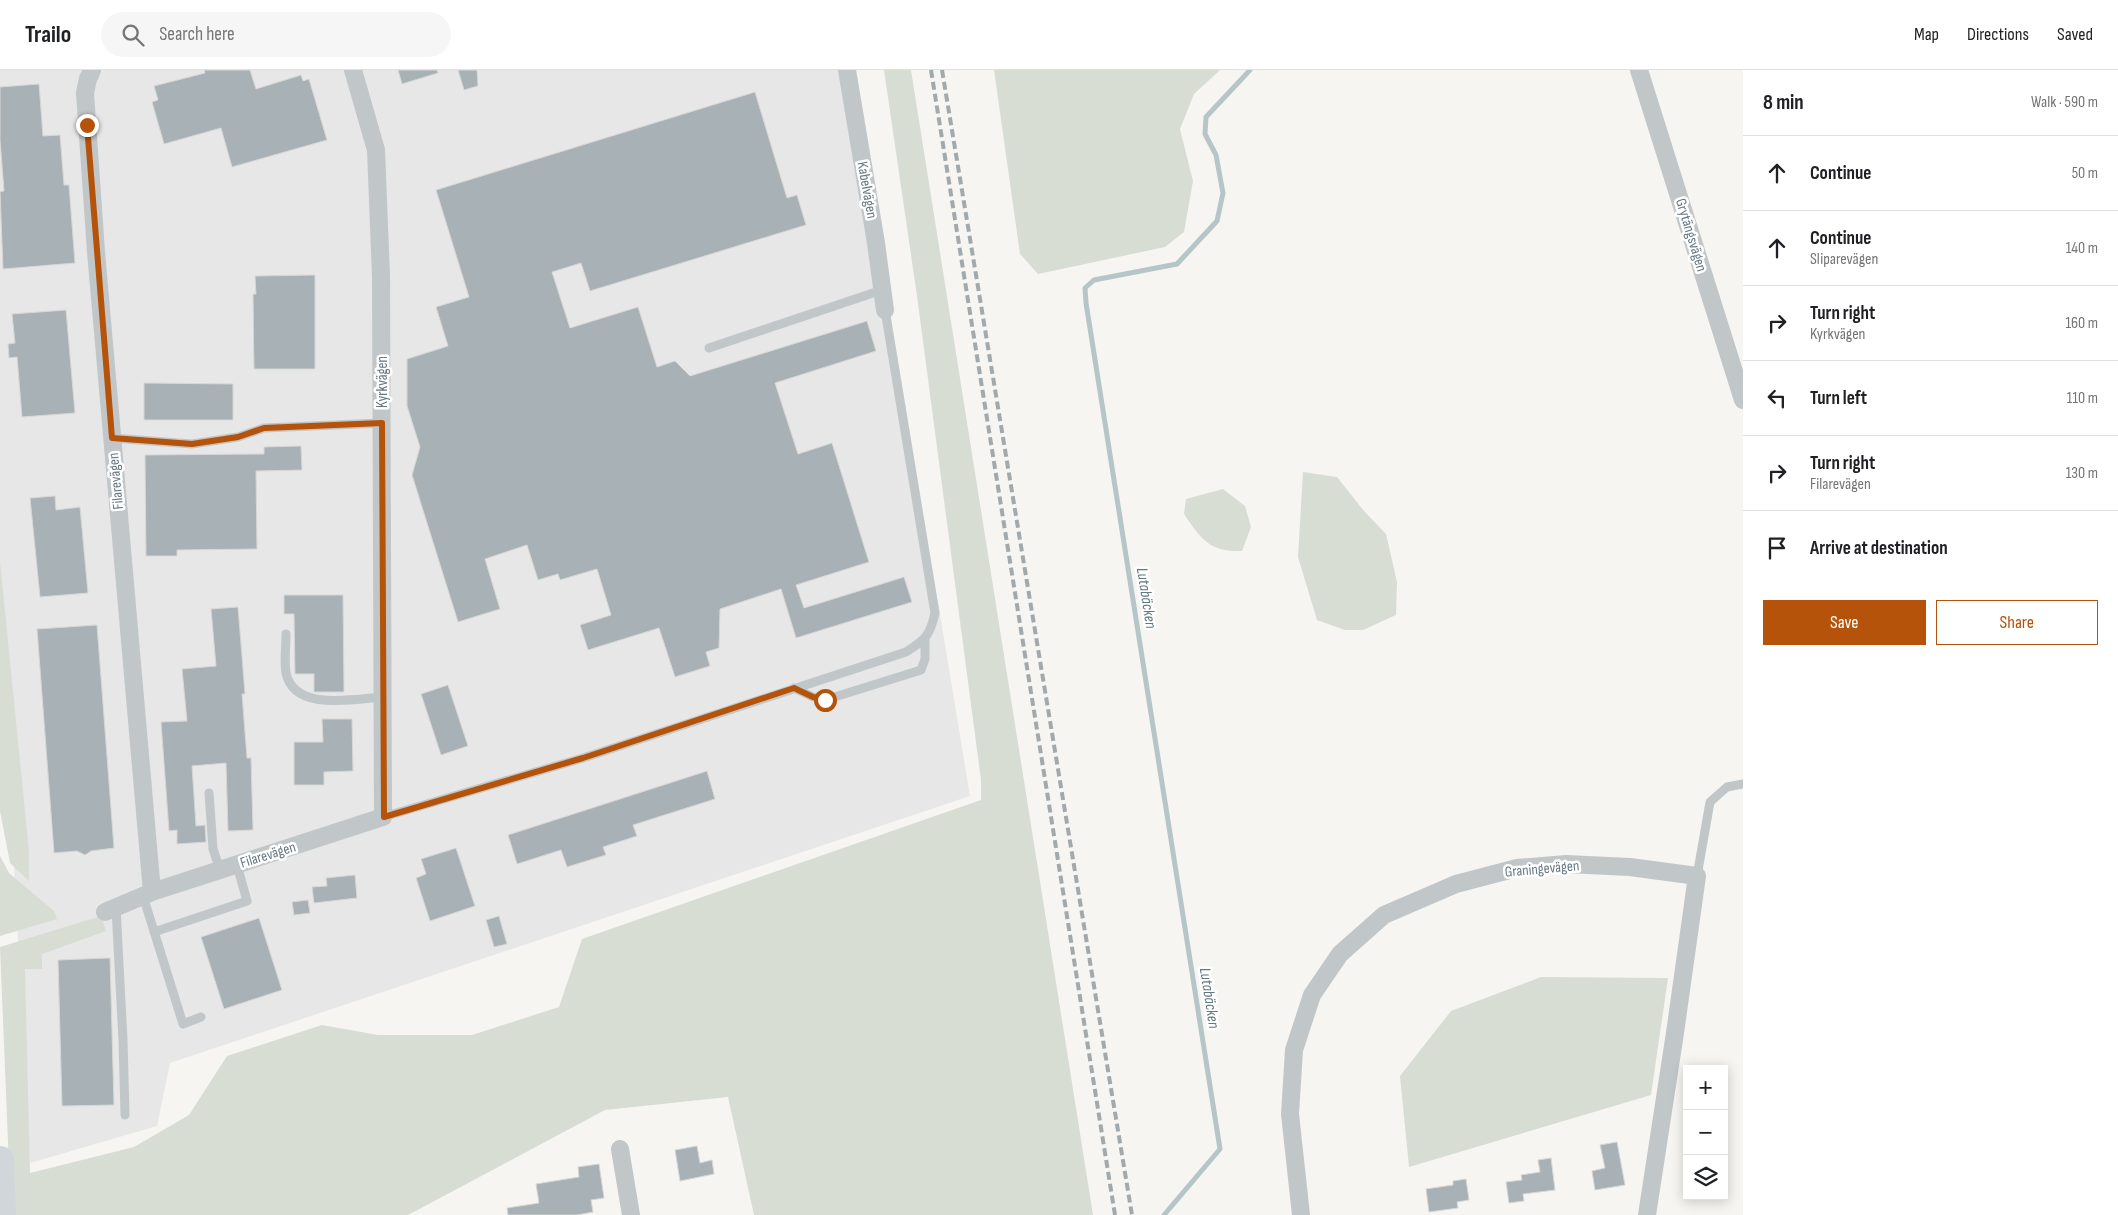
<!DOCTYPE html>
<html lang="en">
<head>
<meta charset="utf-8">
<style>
  :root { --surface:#fff; --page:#f6f6f6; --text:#202124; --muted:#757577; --line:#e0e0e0; --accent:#b45309 }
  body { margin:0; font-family:"Sofia Sans Condensed",sans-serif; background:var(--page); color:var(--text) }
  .controls { position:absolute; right:15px; bottom:15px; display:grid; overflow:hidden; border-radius:0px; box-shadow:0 2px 12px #0003 }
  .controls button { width:45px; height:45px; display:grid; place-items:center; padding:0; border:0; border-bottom:1px solid var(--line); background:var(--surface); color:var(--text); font:25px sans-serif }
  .stop { position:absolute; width:15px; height:15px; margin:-11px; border:4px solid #b45309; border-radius:50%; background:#fff }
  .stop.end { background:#b45309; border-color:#fff; box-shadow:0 1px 5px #0008 }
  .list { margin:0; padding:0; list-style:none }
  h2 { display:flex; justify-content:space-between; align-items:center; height:65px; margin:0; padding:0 20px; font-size:21px }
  h2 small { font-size:16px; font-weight:400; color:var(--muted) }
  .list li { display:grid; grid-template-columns:32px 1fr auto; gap:15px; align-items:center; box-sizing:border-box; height:75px; padding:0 20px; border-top:1px solid var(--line) }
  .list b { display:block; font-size:19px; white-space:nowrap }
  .list p { margin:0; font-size:16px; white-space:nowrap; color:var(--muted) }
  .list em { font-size:16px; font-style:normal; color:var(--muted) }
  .actions { display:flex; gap:10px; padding:15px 20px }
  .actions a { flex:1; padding:11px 0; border:1px solid var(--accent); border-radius:0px; text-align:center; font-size:18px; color:var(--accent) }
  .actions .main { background:var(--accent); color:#fff }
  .icon { flex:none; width:28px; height:28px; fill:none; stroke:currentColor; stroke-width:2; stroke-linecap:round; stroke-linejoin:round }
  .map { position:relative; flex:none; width:1743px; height:1145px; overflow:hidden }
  header { display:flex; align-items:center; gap:30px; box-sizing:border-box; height:70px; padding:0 25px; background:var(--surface); border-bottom:1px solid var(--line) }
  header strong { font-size:24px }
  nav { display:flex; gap:28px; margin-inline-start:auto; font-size:18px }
  .search { width:350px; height:45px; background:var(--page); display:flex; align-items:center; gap:12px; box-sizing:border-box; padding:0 18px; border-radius:28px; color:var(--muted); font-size:19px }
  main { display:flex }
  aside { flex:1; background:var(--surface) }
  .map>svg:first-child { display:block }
  .built { fill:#e6e7e6 }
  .green { fill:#d7ddd3 }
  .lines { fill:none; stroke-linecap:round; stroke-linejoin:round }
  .stream { stroke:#b6c5c7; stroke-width:5 }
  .building { fill:#a8b1b5; stroke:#d7d7d5 }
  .lane { stroke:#c1c6c8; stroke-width:9 }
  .street { stroke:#c1c6c8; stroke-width:18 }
  .highway { stroke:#d1d6da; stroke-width:28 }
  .rail { stroke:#a2a9ad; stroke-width:4; stroke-dasharray:8 4; stroke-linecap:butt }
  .route { stroke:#b45309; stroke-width:6 }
  .labels { text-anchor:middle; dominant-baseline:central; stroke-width:5; stroke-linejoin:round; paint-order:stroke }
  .street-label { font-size:15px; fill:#657883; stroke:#fff }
  .water-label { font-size:16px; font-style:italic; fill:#607a7f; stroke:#fff }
</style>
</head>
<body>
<header>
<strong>Trailo</strong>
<div class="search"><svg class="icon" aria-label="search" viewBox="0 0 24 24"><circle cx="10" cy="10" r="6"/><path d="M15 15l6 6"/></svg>Search here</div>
<nav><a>Map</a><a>Directions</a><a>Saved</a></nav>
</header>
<main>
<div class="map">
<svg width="1743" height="1145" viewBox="0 0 1743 1145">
  <rect width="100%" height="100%" fill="#f6f5f2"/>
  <path class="built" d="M 0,0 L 850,0 L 970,726 L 170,993 L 157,1056 L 30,1093 L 0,535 Z"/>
  <path class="green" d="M 884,0 L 911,0 L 1093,1145 L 754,1145 L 728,1027 L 605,1040 L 408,1145 L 11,1145 L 0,877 L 101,846 L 106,861 L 42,884 L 42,899 L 25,899 L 30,1103 L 134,1077 L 189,1045 L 227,986 L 322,955 L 378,965 L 472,965 L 559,937 L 582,869 L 981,730 L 981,710 L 917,226 Z
    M 994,0 L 1220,0 L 1194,24 L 1180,59 L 1193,111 L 1184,162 L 1165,177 L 1038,204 L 1020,184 Z
    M 1303,402 L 1337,407 L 1364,441 L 1386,464 L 1397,512 L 1396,545 L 1363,560 L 1345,560 L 1317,550 L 1298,487 Z
    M 1223,419 L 1245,436 L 1251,457 L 1242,481 C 1209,482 1201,469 1184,444 L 1186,429 Z
    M 0,491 L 29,781 L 29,811 L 10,793 L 0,741 Z
    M 0,786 L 9,803 L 54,841 L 57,849 L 0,866 Z
    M 1541,907 L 1668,908 L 1651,1025 L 1409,1097 L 1400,1006 L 1451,941 Z"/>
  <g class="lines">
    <path class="stream" d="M 1164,1145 L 1220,1079 L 1086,233 L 1085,218 L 1094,210 L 1177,194 L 1217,151 L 1223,123 L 1216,85 L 1205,64 L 1206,47 L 1250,0"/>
  </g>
  <path class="building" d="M 204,0 L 250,0 L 256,19 L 301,5 L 303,11 L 309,9 L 327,70 L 232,97 L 221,58 L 164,74 L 152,32 L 158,30 L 154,16 L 205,3 Z
    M 398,0 L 437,0 L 438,3 L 402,14 Z
    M 458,0 L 477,0 L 478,16 L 464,20 Z
    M 39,14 L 43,66 L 60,65 L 64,115 L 69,115 L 75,193 L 3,199 L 0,122 L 4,121 L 0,70 L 0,17 Z
    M 755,22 L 787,128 L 797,125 L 806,155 L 590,221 L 581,193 L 552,202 L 570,258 L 638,237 L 657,297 L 675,291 L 690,306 L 867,251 L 876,281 L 775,313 L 798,384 L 832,373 L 869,492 L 796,515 L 804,538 L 904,507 L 912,532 L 796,568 L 781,519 L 720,539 L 719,578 L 706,582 L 710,596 L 675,607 L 659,558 L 588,580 L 580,555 L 611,545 L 597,499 L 560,510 L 558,504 L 538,510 L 527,475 L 485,489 L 500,539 L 458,552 L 412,405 L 420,377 L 407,336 L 407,289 L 448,276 L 436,237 L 469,227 L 436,120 Z
    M 315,205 L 315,299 L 254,299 L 253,224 L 256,224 L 255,206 Z
    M 66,240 L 75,343 L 22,347 L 17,287 L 9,288 L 8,274 L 15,273 L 12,244 Z
    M 144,313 L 233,314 L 233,350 L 144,350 Z
    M 301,376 L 302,400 L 256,401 L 257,479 L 177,480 L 177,486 L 146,486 L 145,385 L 264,384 L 264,377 Z
    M 55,426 L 56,440 L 80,437 L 88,523 L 40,527 L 30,428 Z
    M 284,525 L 343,525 L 344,622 L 314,622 L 314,604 L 295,604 L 294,544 L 284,544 Z
    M 238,537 L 245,624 L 242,624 L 247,688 L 251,688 L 253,760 L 228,761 L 226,693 L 192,696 L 196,756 L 205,755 L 206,772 L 177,774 L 177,760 L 169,761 L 161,652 L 187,651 L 182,599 L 216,596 L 211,539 Z
    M 97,555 L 114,778 L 91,781 L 85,785 L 77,781 L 54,783 L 37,559 Z
    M 448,615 L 468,676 L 441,685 L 421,624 Z
    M 322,649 L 352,649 L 353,701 L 324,702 L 324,715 L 294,715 L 294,672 L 323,672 Z
    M 707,701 L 715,729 L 633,755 L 637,766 L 603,777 L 606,785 L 567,797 L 561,780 L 517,794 L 508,765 Z
    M 456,778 L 475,836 L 430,851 L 416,808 L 426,804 L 421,789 Z
    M 355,805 L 357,828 L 314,833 L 312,817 L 327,816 L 326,808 Z
    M 308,830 L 310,843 L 294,845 L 292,832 Z
    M 499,846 L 507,874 L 494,877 L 486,850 Z
    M 259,848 L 282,920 L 224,939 L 201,867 Z
    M 110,888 L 114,1035 L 62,1036 L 58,890 Z
    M 1617,1072 L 1625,1115 L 1595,1120 L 1592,1101 L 1605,1098 L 1600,1075 Z
    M 697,1076 L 700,1093 L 712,1090 L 714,1104 L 680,1111 L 675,1080 Z
    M 1551,1088 L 1555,1120 L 1523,1124 L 1524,1131 L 1509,1133 L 1506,1112 L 1522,1110 L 1521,1105 L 1540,1102 L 1538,1090 Z
    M 599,1094 L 604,1128 L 591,1130 L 593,1142 L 577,1145 L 508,1145 L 507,1138 L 539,1133 L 536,1114 L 579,1107 L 578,1097 Z
    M 1466,1109 L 1469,1130 L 1457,1132 L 1458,1138 L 1429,1142 L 1426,1119 L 1453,1115 L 1453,1111 Z"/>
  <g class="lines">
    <path class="lane" d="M 709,278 L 882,220
      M 112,368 L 192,374 L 238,367 L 264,358 L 382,353
      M 286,564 C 286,576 284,591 286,603 C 294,642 354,629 383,627
      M 794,618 L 813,627 L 825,630 L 921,600 L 925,589 L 925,570
      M 209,723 L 213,779 L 220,800
      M 383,747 L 583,688 L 906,582 C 925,570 930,566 935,543 L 885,240
      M 1697,806 L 1710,732 L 1727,717 L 1743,714
      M 143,826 L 183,954 L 201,947
      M 116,838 L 123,970 L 125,1045
      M 154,862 L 247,831 L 237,795"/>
    <path class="street" d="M 92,0 L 88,9 L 85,23 L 96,182 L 152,822
      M 847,0 L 876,173 L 885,240
      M 1639,0 L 1743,330
      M 105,842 L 152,822 L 383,747 L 381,206 L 376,80 L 353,0
      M 620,1079 L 631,1145
      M 1301,1145 L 1290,1044 L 1294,980 L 1312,925 L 1340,884 L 1384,845 L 1456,814 L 1517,798 L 1566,794 L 1630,797 L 1697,806 L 1675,963 L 1647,1145"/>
    <path class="highway" d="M 0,1090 L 2,1145"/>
    <path class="rail" d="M 931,0 L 1115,1145
      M 942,0 L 1132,1145"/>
  </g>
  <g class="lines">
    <path class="route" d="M 87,55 L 112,368 L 192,374 L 238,367 L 264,358 L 382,353 L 384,747 L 583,688 L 794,618 L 813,627 L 825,630"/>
  </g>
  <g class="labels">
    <g class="street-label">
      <text transform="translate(867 120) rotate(80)">Kabelvägen</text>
      <text transform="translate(1691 165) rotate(73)">Grytängsvägen</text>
      <text transform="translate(382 312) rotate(-90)">Kyrkvägen</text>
      <text transform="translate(116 411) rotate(-95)">Filarevägen</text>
      <text transform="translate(268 785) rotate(-17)">Filarevägen</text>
      <text transform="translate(1542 799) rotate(-5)">Graningevägen</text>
    </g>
    <g class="water-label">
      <text transform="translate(1146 528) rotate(81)">Lutabäcken</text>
      <text transform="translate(1209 928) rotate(81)">Lutabäcken</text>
    </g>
  </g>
</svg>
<div class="controls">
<button>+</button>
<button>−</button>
<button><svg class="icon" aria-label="layers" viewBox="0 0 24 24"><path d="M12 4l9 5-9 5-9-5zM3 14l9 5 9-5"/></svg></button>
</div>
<div class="stop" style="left:825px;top:630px"></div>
<div class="stop end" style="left:87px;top:55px"></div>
</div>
<aside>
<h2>8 min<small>Walk · 590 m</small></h2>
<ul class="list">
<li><svg class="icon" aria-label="ahead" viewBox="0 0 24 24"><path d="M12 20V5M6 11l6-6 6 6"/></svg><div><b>Continue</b></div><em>50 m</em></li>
<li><svg class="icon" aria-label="ahead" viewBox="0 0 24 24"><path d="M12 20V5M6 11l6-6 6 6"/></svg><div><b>Continue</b><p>Sliparevägen</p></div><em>140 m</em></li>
<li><svg class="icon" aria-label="right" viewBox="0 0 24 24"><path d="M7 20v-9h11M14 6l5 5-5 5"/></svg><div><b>Turn right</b><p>Kyrkvägen</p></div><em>160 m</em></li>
<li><svg class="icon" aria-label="left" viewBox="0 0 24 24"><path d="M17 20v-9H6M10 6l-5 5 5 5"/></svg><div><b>Turn left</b></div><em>110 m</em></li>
<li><svg class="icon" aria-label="right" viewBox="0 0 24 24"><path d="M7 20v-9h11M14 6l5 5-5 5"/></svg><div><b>Turn right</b><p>Filarevägen</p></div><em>130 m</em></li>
<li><svg class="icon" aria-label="arrive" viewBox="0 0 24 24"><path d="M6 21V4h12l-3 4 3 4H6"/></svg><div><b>Arrive at destination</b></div></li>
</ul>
<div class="actions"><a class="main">Save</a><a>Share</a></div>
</aside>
</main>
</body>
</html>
